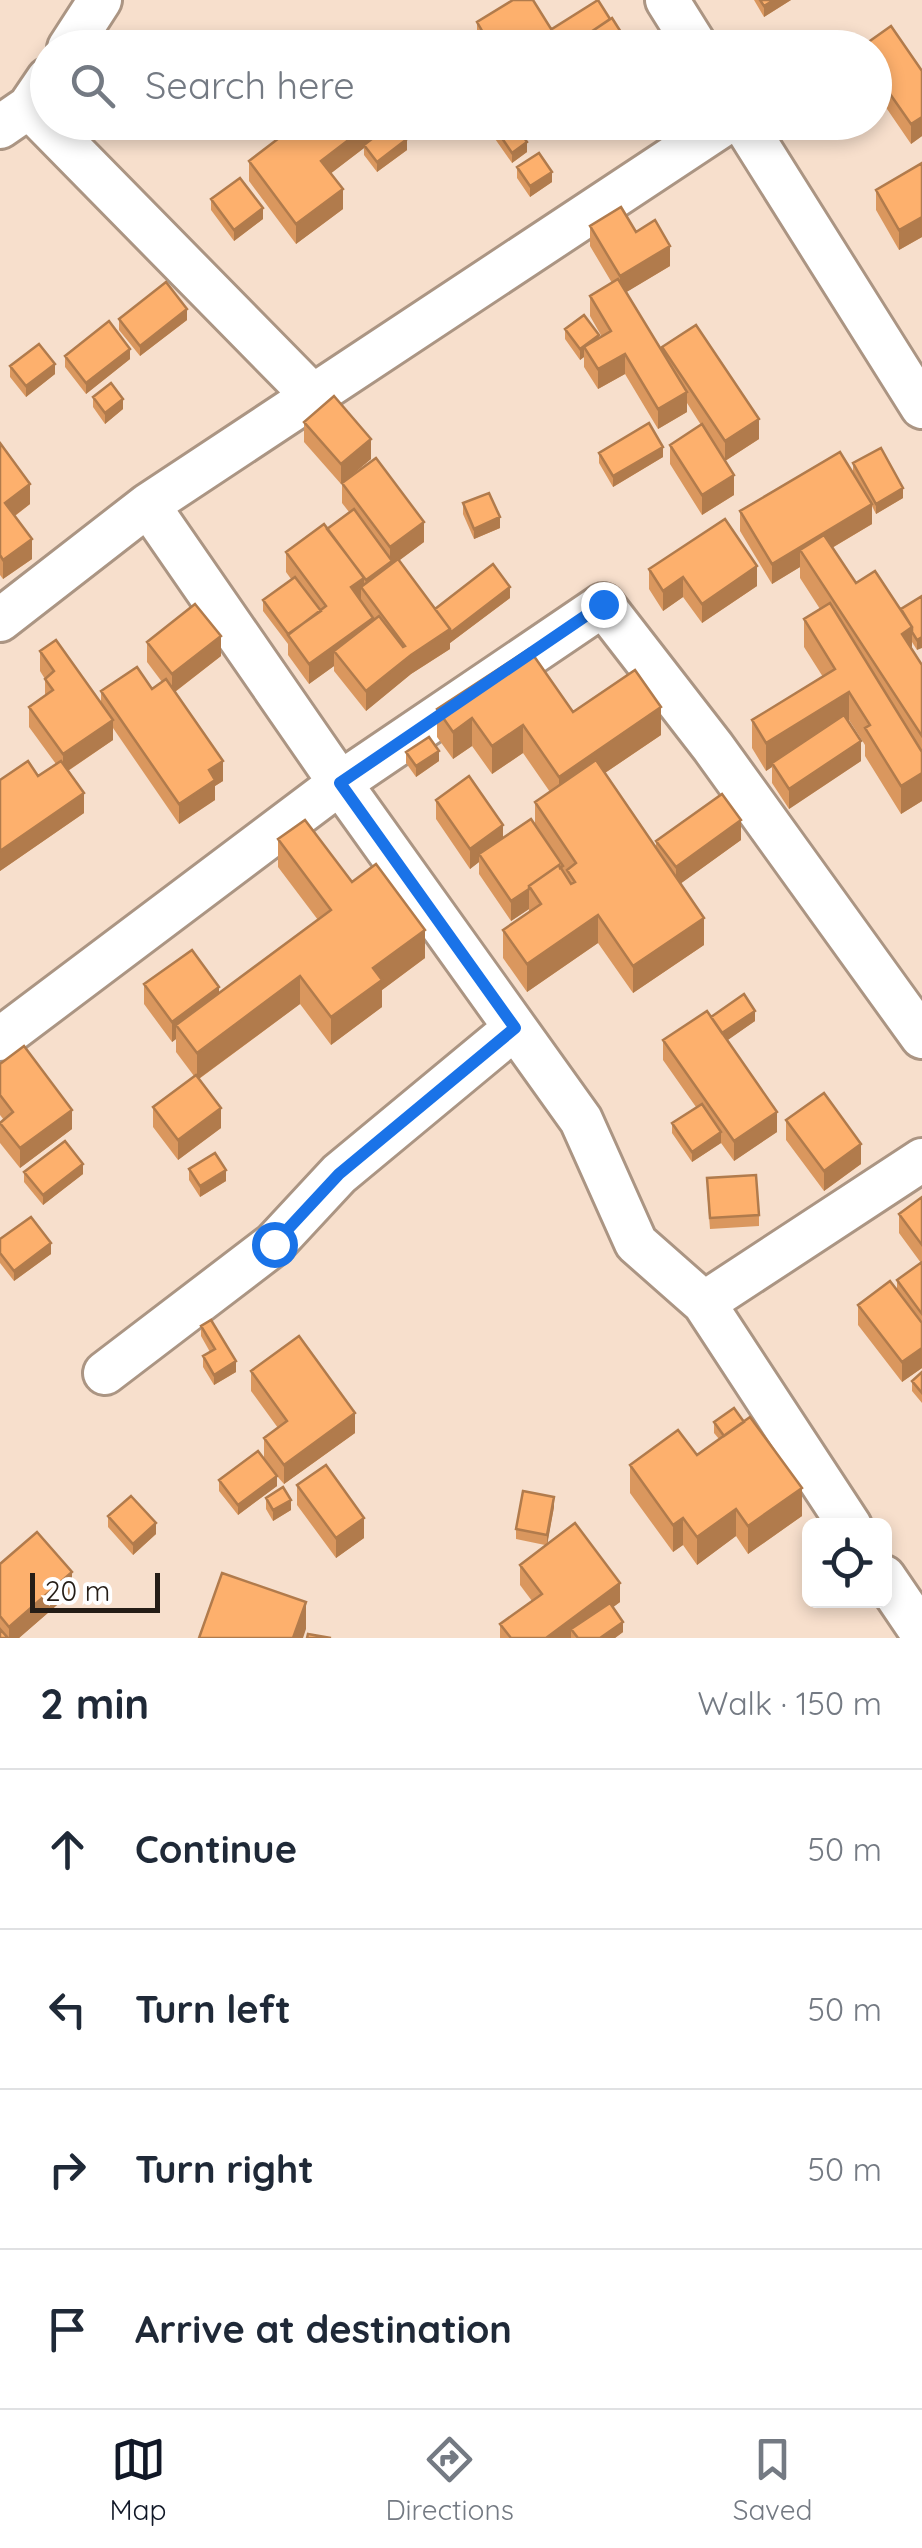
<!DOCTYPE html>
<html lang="en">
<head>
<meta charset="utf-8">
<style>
  :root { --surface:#fff; --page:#f6f6f7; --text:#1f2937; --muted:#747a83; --line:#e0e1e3; --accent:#111827 }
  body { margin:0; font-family:Quicksand,sans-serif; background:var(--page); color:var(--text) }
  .controls { position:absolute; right:30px; bottom:30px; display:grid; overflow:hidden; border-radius:15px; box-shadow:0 5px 15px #0003 }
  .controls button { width:90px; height:90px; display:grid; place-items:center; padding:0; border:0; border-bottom:2px solid var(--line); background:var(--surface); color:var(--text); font:50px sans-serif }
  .scale { position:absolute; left:30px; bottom:25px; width:130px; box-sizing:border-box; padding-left:10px; border:5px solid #251d16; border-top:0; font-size:28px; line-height:35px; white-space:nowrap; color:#251d16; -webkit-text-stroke:8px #fff; paint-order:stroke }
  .stop { position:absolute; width:30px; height:30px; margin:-22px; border:8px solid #1a73e8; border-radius:50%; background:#fff }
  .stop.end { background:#1a73e8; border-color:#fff; box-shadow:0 2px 10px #0008 }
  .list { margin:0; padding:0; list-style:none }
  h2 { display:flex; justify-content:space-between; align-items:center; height:130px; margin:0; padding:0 40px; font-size:42px }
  h2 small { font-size:32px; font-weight:400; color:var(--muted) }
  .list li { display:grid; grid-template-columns:65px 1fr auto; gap:30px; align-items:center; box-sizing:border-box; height:160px; padding:0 40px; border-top:2px solid var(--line) }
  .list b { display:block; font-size:38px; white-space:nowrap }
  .list em { font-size:32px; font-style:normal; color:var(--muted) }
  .icon { flex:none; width:55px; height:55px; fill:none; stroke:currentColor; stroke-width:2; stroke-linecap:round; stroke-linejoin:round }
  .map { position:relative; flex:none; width:922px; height:1638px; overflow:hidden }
  .search { position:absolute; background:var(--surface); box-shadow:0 5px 15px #0003; left:30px; right:30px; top:30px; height:110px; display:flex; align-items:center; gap:25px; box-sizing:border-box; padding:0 35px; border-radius:55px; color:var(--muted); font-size:38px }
  .sheet { height:770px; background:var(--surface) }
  nav { display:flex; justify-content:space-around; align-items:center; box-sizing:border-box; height:140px; border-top:2px solid var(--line); background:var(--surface); font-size:28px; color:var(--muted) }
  nav a { display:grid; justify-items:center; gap:5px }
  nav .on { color:var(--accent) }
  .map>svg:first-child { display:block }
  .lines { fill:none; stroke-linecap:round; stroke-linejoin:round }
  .minor-casing { stroke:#ab9583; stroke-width:48 }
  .minor { stroke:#fff; stroke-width:42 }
  .wall { fill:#da975e }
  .shaded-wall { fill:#b17b4c }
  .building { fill:#fdb06d; stroke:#b17b4c; stroke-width:2.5 }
  .route { stroke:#1a73e8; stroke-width:12 }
</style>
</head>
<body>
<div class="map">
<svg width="922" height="1638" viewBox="0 0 922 1638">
  <rect width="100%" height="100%" fill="#f7dfcc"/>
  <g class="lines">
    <g class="minor-casing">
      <path id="minor" d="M 667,0 L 697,48
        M 69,48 L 100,0
        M 48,79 L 29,107 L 313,396
        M 727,122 L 148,505 L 340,783 L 581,1120 L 636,1243 L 704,1303 L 850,1526
        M 743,122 L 922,407
        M 0,127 L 29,107
        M 0,620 L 148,505
        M 0,1039 L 340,783 L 603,605 L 713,747 L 922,1037
        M 704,1303 L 922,1160
        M 105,1373 L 274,1244 L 339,1174 L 515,1028
        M 884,1577 L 922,1633"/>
    </g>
    <use href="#minor" class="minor"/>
  </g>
  <path class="wall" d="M 754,0 L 791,0 L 764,17 Z
    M 535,3 L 552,30 L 610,19 L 631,48 L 480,48 L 477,42 L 477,22 Z
    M 874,48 L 922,71 L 922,136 L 911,144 L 874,90 Z
    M 377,122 L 377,135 L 407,150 L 377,172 L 364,155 L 364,148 L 331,173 L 343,209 L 296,244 L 249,181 L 249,161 Z
    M 486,122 L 513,122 L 527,152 L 512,163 L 486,126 Z
    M 922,163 L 922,237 L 899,250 L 876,210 L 876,190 Z
    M 517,167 L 552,182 L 530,197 L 517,178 Z
    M 211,199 L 263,219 L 234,241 L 211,210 Z
    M 590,226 L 636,232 L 670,266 L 626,292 L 662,352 L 662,347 L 759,439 L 725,461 L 734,495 L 702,515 L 670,464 L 670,445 L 701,425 L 687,403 L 687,412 L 658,429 L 625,374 L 598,389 L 584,367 L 584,357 L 580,360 L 565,339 L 565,329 L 599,338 L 602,337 L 590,316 L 590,296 L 612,283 L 590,246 Z
    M 119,319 L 187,320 L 140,356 L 119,330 Z
    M 65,356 L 130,359 L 86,394 L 65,367 Z
    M 10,366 L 55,374 L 26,397 L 10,377 Z
    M 93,397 L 123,409 L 105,424 L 93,407 Z
    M 304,422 L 371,459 L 346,480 L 424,542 L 399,560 L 435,609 L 510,598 L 450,643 L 450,649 L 411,674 L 366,711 L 334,671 L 334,666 L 309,684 L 288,655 L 288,644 L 263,611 L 263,600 L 291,579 L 286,572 L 286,552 L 327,529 L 349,512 L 342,503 L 342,483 L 341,484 L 304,442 Z
    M 0,443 L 30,504 L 15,516 L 32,559 L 3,579 L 0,575 Z
    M 599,453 L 663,457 L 613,487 L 599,463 Z
    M 853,463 L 903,498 L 876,514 L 872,506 L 872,524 L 832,548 L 856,583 L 901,609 L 922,596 L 917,650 L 912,642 L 912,650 L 922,665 L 922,801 L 901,814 L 865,756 L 865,745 L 849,720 L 848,721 L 861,761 L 789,809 L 772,783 L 772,767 L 766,771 L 752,748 L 752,720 L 823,677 L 804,647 L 804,619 L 820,609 L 800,578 L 800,567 L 772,584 L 740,531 L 740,511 L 853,473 Z
    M 463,503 L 500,528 L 474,539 L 463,514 Z
    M 649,569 L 757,586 L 702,623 L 683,597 L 663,611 L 649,589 Z
    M 147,642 L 221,656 L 175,692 L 223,781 L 215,786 L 215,800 L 179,824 L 113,728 L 113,740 L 68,771 L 84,813 L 0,871 L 0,780 L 38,776 L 56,764 L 29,727 L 29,707 L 45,696 L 45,679 L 40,671 L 40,651 L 101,703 L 101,691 L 152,689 L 162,682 L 147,662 Z
    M 437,709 L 573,712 L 661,735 L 605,773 L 656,848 L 656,841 L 741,840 L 681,883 L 704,945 L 633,993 L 598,943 L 527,992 L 503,958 L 503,930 L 529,912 L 529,909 L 511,921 L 479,874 L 479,862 L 470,869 L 436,819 L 436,800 L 503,838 L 535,825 L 535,802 L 550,792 L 523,753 L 492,774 L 472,746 L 453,759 L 437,737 Z
    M 406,752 L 439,761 L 416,777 L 406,763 Z
    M 278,839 L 352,882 L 425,958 L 382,990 L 382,1007 L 331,1045 L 300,1004 L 199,1079 L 221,1128 L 178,1160 L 153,1127 L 153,1107 L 194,1076 L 176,1052 L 176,1039 L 172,1042 L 144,1004 L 144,984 L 219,993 L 318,920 L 278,867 Z
    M 711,1017 L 755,1021 L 727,1040 L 777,1132 L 734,1161 L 721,1143 L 692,1162 L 672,1133 L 672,1123 L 696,1107 L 663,1060 L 663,1040 Z
    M 0,1064 L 72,1129 L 20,1168 L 0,1143 L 0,1122 L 4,1120 L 0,1115 Z
    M 786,1120 L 861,1164 L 824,1191 L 786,1140 Z
    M 189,1169 L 226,1181 L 200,1197 L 189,1180 Z
    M 24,1172 L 83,1174 L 43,1205 L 24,1182 Z
    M 707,1189 L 759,1215 L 759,1226 L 710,1229 Z
    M 922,1197 L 922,1368 L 902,1382 L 858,1325 L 858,1305 L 897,1290 L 897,1280 L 921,1263 L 899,1233 L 899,1214 Z
    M 0,1239 L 51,1254 L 14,1281 L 0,1263 Z
    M 201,1326 L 236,1372 L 214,1385 L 203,1367 L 203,1356 L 210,1352 L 201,1336 Z
    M 251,1371 L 355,1433 L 284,1484 L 277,1476 L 277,1486 L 238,1515 L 219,1491 L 219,1480 L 264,1458 L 264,1438 L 278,1428 L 251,1391 Z
    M 922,1372 L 922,1403 L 912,1391 L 912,1381 Z
    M 714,1422 L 802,1516 L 748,1554 L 736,1536 L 697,1565 L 683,1545 L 673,1552 L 630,1493 L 630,1465 L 697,1455 L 719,1439 L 714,1433 Z
    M 297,1485 L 364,1538 L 336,1558 L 297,1505 Z
    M 266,1498 L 291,1510 L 273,1521 L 266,1509 Z
    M 554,1507 L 547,1544 L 620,1602 L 613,1607 L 623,1632 L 615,1638 L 500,1638 L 500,1624 L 532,1601 L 520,1585 L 520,1565 L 545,1545 L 516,1539 L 516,1529 Z
    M 108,1516 L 156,1534 L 133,1555 L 108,1527 Z
    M 0,1564 L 72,1592 L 19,1638 L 0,1638 Z"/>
  <path class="shaded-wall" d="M 774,0 L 791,0 L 764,17 L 764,6 Z
    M 922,117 L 922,136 L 911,144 L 911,124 Z
    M 372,122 L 377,122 L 377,138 L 364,145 L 364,148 L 321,181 L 321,161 Z
    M 407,139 L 407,150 L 377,172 L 377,162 Z
    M 527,142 L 527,152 L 512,163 L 512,153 Z
    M 552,172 L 552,182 L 530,197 L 530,186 Z
    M 343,189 L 343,209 L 296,244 L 296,224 Z
    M 263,208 L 263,219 L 234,241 L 234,230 Z
    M 922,217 L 922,237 L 899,250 L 899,230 Z
    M 670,246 L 670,266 L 620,296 L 620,276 Z
    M 187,309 L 187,320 L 140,356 L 140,346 Z
    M 599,335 L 599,346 L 584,347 L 584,357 L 580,360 L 580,349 Z
    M 130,349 L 130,359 L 86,394 L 86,383 Z
    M 625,354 L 625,374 L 598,389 L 598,369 Z
    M 55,364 L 55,374 L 26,397 L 26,386 Z
    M 687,392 L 687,412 L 658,429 L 658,409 Z
    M 123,399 L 123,409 L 105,424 L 105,413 Z
    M 759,419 L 759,439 L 725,461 L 725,441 Z
    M 371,439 L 371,459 L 341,484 L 341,464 Z
    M 663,447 L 663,457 L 613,487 L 613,476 Z
    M 734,475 L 734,495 L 702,515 L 702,495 Z
    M 30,484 L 30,504 L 5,523 L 5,503 Z
    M 903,488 L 903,498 L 876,514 L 876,504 Z
    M 872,504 L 872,524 L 808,562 L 800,550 L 800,567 L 772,584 L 772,564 Z
    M 500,517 L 500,528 L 474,539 L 474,529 Z
    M 424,522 L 424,542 L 392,566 L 366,591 L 366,580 L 390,562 L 390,547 Z
    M 32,539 L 32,559 L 3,579 L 3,560 Z
    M 757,566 L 757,586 L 702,623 L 702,604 Z
    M 683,577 L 683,597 L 663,611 L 663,591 Z
    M 364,578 L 364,591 L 361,587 L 361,600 L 351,587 Z
    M 510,587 L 510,598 L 450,643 L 450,649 L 411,674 L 366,711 L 366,691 L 411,655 Z
    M 373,618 L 373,637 L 334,651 L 334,666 L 309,684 L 309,664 Z
    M 912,627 L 912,655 L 902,634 Z
    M 221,636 L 221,656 L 172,694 L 172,674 Z
    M 922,637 L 922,648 L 917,650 L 917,640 Z
    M 849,692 L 849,720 L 774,766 L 772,763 L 772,767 L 766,771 L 766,743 Z
    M 661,707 L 661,735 L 559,804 L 559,777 Z
    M 472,718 L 472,746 L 453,759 L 453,732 Z
    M 113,720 L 113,740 L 63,774 L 63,754 Z
    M 523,725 L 523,753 L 492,774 L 492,746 Z
    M 861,741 L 861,761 L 789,809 L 789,789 Z
    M 439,751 L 439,761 L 416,777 L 416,766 Z
    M 223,761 L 223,781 L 215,786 L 215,800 L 179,824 L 179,804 L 209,770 Z
    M 922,773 L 922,801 L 901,814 L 901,786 Z
    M 84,793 L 84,813 L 0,871 L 0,851 Z
    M 741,820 L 741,840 L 676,887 L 676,867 Z
    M 503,825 L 503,845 L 479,854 L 479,862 L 470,869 L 470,849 Z
    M 529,889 L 529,909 L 511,921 L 511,901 Z
    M 598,915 L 598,943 L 527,992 L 527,964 Z
    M 704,918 L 704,945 L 633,993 L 633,966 Z
    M 425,930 L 425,958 L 382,990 L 382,1007 L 331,1045 L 331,1017 L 373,968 Z
    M 300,976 L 300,1004 L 197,1080 L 197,1053 Z
    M 219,987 L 219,1007 L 176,1025 L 176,1039 L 172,1042 L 172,1022 Z
    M 755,1011 L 755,1021 L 718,1047 L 718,1036 Z
    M 221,1108 L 221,1128 L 178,1160 L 178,1140 Z
    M 72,1110 L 72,1129 L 20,1168 L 20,1148 Z
    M 777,1112 L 777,1132 L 734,1161 L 734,1141 Z
    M 721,1132 L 721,1143 L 692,1162 L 692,1152 Z
    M 861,1144 L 861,1164 L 824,1191 L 824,1171 Z
    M 83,1164 L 83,1174 L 43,1205 L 43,1195 Z
    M 226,1170 L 226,1181 L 200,1197 L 200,1186 Z
    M 51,1243 L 51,1254 L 14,1281 L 14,1271 Z
    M 922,1348 L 922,1368 L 902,1382 L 902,1362 Z
    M 236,1361 L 236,1372 L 214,1385 L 214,1375 Z
    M 355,1413 L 355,1433 L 284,1484 L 284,1465 Z
    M 277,1476 L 277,1486 L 238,1515 L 238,1505 Z
    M 802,1488 L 802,1516 L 748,1554 L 748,1526 Z
    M 554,1497 L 554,1507 L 547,1546 L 547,1535 Z
    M 291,1500 L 291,1510 L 273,1521 L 273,1510 Z
    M 736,1509 L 736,1536 L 697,1565 L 697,1537 Z
    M 364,1518 L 364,1538 L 336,1558 L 336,1538 Z
    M 683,1518 L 683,1545 L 673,1552 L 673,1525 Z
    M 156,1523 L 156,1534 L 133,1555 L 133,1544 Z
    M 72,1572 L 72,1592 L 19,1638 L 9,1638 L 9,1627 Z
    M 620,1583 L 620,1602 L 576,1635 L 571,1629 L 571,1638 L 546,1638 Z
    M 306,1602 L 306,1629 L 303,1638 L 293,1638 Z
    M 623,1622 L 623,1632 L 615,1638 L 600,1638 Z"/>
  <path class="building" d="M 513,0 L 533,0 L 563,48 L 492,48 L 477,22 Z
    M 598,0 L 610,19 L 567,48 L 563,48 L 552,29 Z
    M 760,0 L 774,0 L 764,6 Z
    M 612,18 L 631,48 L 567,48 Z
    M 891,26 L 922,71 L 922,117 L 911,124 L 874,71 L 874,48 L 860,48 Z
    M 281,42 L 285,48 L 273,48 Z
    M 300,122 L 372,122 L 321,161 L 343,189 L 296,224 L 249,161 Z
    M 394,122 L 407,139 L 377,162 L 364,145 Z
    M 491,122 L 513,122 L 527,142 L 512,153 Z
    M 539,153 L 552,172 L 530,186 L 517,167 Z
    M 922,163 L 922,217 L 899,230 L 876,190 Z
    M 240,178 L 263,208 L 234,230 L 211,199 Z
    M 621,207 L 636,232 L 655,220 L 670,246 L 620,276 L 590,226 Z
    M 618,279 L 687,392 L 658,409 L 625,354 L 598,369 L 584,347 L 611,331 L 590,296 Z
    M 166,282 L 187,309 L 140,346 L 119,319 Z
    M 584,315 L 599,335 L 580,349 L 565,329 Z
    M 109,321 L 130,349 L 86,383 L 65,356 Z
    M 696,325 L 759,419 L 725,441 L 662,347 Z
    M 39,344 L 55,364 L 26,386 L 10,366 Z
    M 111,383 L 123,399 L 105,413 L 93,397 Z
    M 334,396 L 371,439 L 341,464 L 304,422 Z
    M 649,423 L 663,447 L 613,476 L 599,453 Z
    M 702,424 L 734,475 L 702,495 L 670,445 Z
    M 0,443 L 30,484 L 5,503 L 32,539 L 3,560 L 0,555 Z
    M 881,448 L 903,488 L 876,504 L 853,463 Z
    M 840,452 L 872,504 L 772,564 L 740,511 Z
    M 376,458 L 424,522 L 390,547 L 342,483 Z
    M 489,493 L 500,517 L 474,529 L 463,503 Z
    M 354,509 L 392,561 L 366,580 L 327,529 Z
    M 725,519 L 757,566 L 702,604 L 683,577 L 663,591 L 649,569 Z
    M 324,524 L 364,578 L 351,587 L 373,618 L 309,664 L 288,635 L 326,606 L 286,552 Z
    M 824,535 L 856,583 L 875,571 L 912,627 L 902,634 L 922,665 L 922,736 L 800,550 Z
    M 398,559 L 450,629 L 411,655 L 366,691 L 334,651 L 379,616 L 403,647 L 405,646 L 361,587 Z
    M 493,564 L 510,587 L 450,633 L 450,629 L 435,609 Z
    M 295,577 L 321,611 L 288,634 L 263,600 Z
    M 922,596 L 922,637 L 917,640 L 912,632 L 912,627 L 901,609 Z
    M 830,603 L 922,752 L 922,773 L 901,786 L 865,728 L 870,725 L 849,692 L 766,743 L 752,720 L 835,669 L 804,619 Z
    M 195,604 L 221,636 L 172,674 L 147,642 Z
    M 56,640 L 113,720 L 63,754 L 29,707 L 53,690 L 45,679 L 54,671 L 40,651 Z
    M 529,649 L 573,712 L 635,670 L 661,707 L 559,777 L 523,725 L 492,746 L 472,718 L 453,732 L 437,709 Z
    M 137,667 L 152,689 L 166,679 L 223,761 L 209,770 L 215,780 L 179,804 L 101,691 Z
    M 844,715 L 861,741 L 789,789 L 772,763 Z
    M 429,737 L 439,751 L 416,766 L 406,752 Z
    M 596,760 L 704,918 L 633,966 L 598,915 L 527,964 L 503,930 L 541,904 L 529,886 L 559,865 L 571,884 L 575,882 L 567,870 L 576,863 L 535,802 Z
    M 28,761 L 38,776 L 61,761 L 84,793 L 0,851 L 0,780 Z
    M 469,776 L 503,825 L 470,849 L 436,800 Z
    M 722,794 L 741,820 L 676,867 L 656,841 Z
    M 531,819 L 563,866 L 560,868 L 559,865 L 529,886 L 529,889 L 511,901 L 479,854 Z
    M 305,820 L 352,882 L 376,864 L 425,930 L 373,968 L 382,980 L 331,1017 L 300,976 L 197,1053 L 176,1025 L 331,910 L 278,839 Z
    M 192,950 L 219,987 L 172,1022 L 144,984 Z
    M 744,994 L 755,1011 L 722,1033 L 711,1017 Z
    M 707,1011 L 777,1112 L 734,1141 L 663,1040 Z
    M 24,1046 L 72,1110 L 20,1148 L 0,1123 L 13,1112 L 0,1095 L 0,1064 Z
    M 196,1075 L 221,1108 L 178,1140 L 153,1107 Z
    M 824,1093 L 861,1144 L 824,1171 L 786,1120 Z
    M 702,1104 L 721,1132 L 692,1152 L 672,1123 Z
    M 65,1141 L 83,1164 L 43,1195 L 24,1172 Z
    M 215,1153 L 226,1170 L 200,1186 L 189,1169 Z
    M 756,1175 L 759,1215 L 710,1218 L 707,1178 Z
    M 922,1197 L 922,1245 L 899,1214 Z
    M 31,1217 L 51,1243 L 14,1271 L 0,1253 L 0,1239 Z
    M 922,1262 L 922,1314 L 897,1280 Z
    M 890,1281 L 922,1323 L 922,1348 L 902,1362 L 858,1305 Z
    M 211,1320 L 236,1361 L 214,1375 L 203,1356 L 215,1349 L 201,1326 Z
    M 299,1336 L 355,1413 L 284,1465 L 264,1438 L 287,1421 L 251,1371 Z
    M 922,1372 L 922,1393 L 912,1381 Z
    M 734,1408 L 744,1422 L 724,1436 L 714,1422 Z
    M 750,1417 L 802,1488 L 748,1526 L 736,1509 L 697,1537 L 683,1518 L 673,1525 L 630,1465 L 678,1430 L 697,1455 Z
    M 258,1451 L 277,1476 L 238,1505 L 219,1480 Z
    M 326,1465 L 364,1518 L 336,1538 L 297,1485 Z
    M 283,1487 L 291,1500 L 273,1510 L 266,1498 Z
    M 523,1491 L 554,1497 L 547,1535 L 516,1529 Z
    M 131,1496 L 156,1523 L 133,1544 L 108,1516 Z
    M 575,1523 L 620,1583 L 546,1638 L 511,1638 L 500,1624 L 542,1594 L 520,1565 Z
    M 37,1532 L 72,1572 L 9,1627 L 0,1616 L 0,1564 Z
    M 222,1573 L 306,1602 L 293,1638 L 199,1638 Z
    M 610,1603 L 623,1622 L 600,1638 L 578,1638 L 571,1629 Z
    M 0,1629 L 8,1638 L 0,1638 Z
    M 308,1634 L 331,1638 L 307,1638 Z"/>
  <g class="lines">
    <path class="route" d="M 274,1244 L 339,1174 L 515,1028 L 340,783 L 603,604"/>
  </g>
</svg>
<div class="controls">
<button><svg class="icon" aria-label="locate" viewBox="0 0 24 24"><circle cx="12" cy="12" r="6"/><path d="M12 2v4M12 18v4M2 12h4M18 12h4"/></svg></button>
</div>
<div class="scale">20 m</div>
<div class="stop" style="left:274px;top:1244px"></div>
<div class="stop end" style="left:603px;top:604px"></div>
<div class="search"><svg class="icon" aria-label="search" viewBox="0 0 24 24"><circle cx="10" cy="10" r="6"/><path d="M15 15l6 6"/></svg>Search here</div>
</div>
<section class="sheet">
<h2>2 min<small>Walk · 150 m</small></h2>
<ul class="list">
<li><svg class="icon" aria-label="ahead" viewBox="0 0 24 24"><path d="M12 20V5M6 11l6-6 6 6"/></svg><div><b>Continue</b></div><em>50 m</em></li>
<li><svg class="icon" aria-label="left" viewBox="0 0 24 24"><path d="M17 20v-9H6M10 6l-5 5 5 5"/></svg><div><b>Turn left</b></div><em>50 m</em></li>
<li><svg class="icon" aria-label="right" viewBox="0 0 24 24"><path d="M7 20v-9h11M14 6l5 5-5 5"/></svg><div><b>Turn right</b></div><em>50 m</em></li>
<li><svg class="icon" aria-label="arrive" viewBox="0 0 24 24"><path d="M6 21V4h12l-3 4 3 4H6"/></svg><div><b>Arrive at destination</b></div></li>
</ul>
</section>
<nav>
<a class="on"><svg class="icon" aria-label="map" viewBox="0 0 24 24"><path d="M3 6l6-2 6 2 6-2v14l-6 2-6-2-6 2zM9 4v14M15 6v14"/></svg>Map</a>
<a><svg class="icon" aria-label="directions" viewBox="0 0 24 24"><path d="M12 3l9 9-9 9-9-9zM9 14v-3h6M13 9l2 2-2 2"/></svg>Directions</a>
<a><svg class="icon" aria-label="saved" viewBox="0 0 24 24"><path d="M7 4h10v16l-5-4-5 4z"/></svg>Saved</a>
</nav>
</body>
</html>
